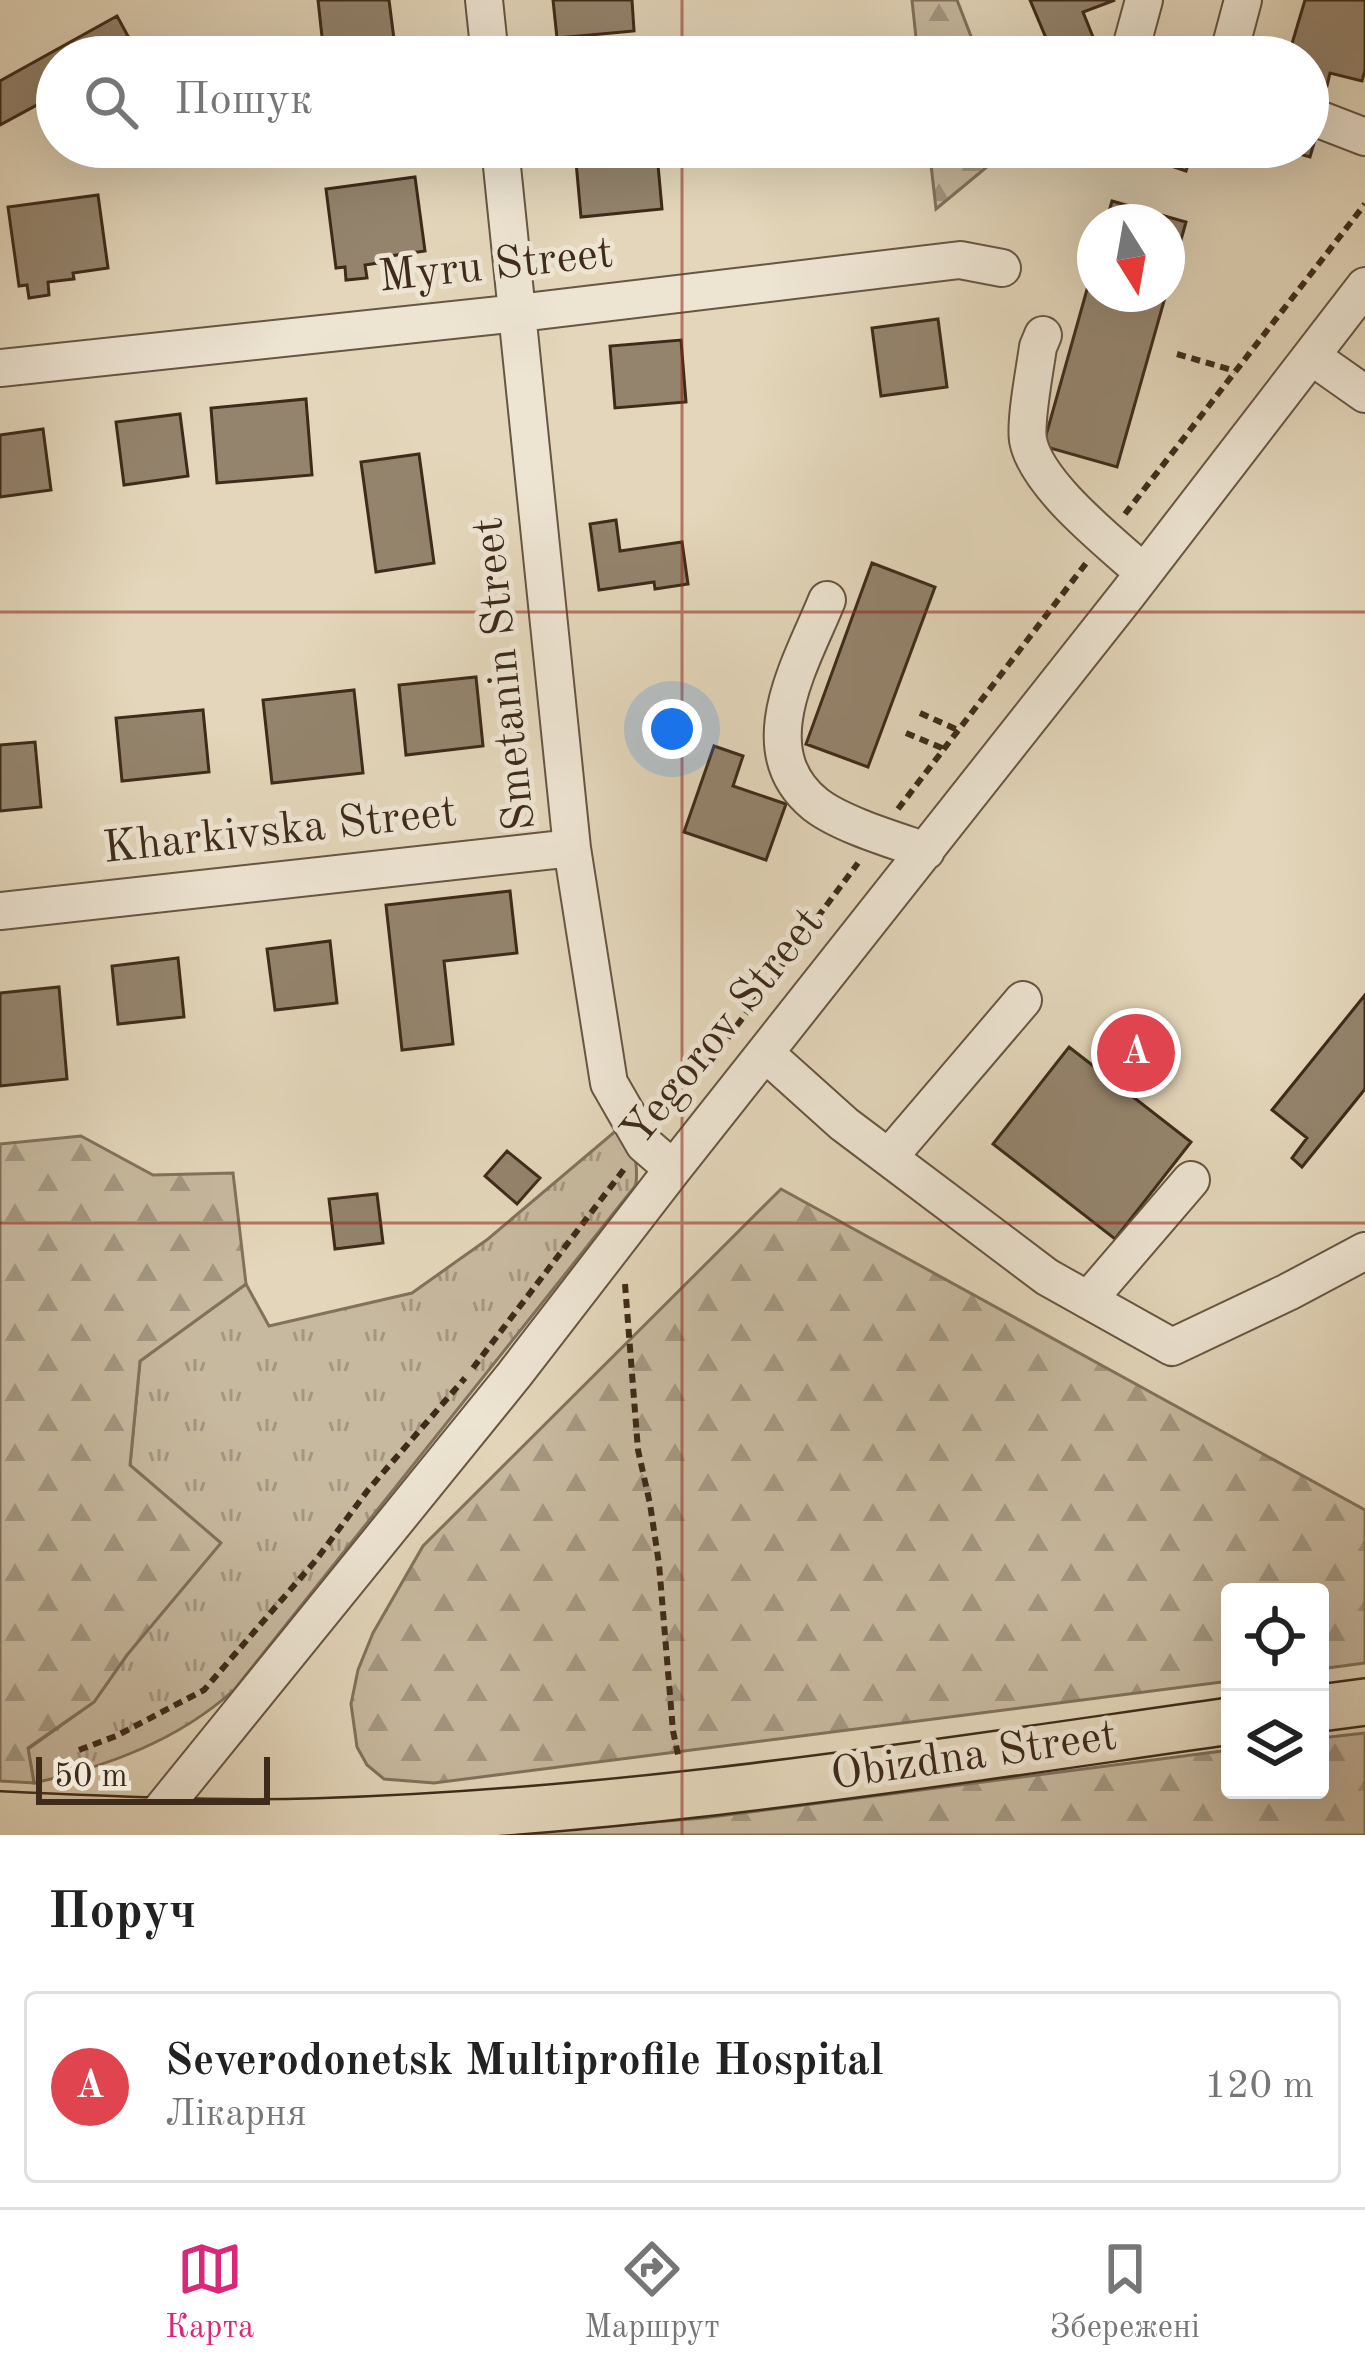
<!DOCTYPE html>
<html lang="uk">
<head>
<meta charset="utf-8">
<style>
  :root { --surface:#fff; --page:#f2f2f2; --text:#222; --muted:#767676; --line:#e0e0e0; --accent:#db2777 }
  body { margin:0; font-family:"Old Standard TT",serif; background:var(--page); color:var(--text) }
  .controls { position:absolute; right:36px; bottom:36px; display:grid; overflow:hidden; border-radius:12px; box-shadow:0 12px 48px #0002 }
  .controls button { width:108px; height:108px; display:grid; place-items:center; padding:0; border:0; border-bottom:3px solid var(--line); background:var(--surface); color:var(--text); font:60px sans-serif }
  .compass { position:absolute; left:1077px; top:204px; width:108px; height:108px; border-radius:50%; background:var(--surface); box-shadow:0 12px 48px #0002; rotate:169deg }
  .scale { position:absolute; left:36px; bottom:30px; width:234px; box-sizing:border-box; padding-left:12px; border:6px solid #3e2b1a; border-top:0; font-size:33px; line-height:42px; white-space:nowrap; color:#3e2b1a; -webkit-text-stroke:9px #ede4d2; paint-order:stroke }
  .you { position:absolute; left:672px; top:729px; width:42px; height:42px; margin:-30px; border:9px solid #fff; border-radius:50%; background:#1a73e8; box-shadow:0 0 0 18px #1a73e833 }
  .badge { display:grid; place-items:center; width:78px; height:78px; border-radius:50%; background:var(--accent); color:#fff; font-size:39px; font-weight:700 }
  .pin { position:absolute; translate:-50% -50%; border:6px solid #fff; box-shadow:0 3px 12px #0006 }
  .list { margin:0; padding:0; list-style:none }
  h2 { display:flex; justify-content:space-between; align-items:center; height:156px; margin:0; padding:0 48px; font-size:51px }
  h2 small { font-size:39px; font-weight:400; color:var(--muted) }
  .list li { display:grid; grid-template-columns:78px 1fr auto; gap:36px; align-items:center; box-sizing:border-box; height:192px; margin:0 24px 24px; padding:0 24px; border:3px solid var(--line); border-radius:12px }
  .list b { display:block; font-size:45px; white-space:nowrap }
  .list p { margin:0; font-size:39px; white-space:nowrap; color:var(--muted) }
  .list em { font-size:39px; font-style:normal; color:var(--muted) }
  .icon { flex:none; width:66px; height:66px; fill:none; stroke:currentColor; stroke-width:2; stroke-linecap:round; stroke-linejoin:round }
  .map { position:relative; flex:none; width:1365px; height:1835px; overflow:hidden }
  .search { position:absolute; background:var(--surface); box-shadow:0 12px 48px #0002; left:36px; right:36px; top:36px; height:132px; display:flex; align-items:center; gap:30px; box-sizing:border-box; padding:0 42px; border-radius:66px; color:var(--muted); font-size:45px }
  .sheet { height:372px; background:var(--surface) }
  nav { display:flex; justify-content:space-around; align-items:center; box-sizing:border-box; height:168px; border-top:3px solid var(--line); background:var(--surface); font-size:33px; color:var(--muted) }
  nav a { display:grid; justify-items:center; gap:6px }
  nav .on { color:var(--accent) }
  .map>svg:first-child { display:block }
  .grass { fill:url(#grass-tufts); stroke:#82725c; stroke-width:3 }
  .forest { fill:url(#forest-firs); stroke:#82725c; stroke-width:3 }
  .building { fill:#94846d; stroke:#3e2b1a; stroke-width:3 }
  .lines { fill:none; stroke-linecap:round; stroke-linejoin:round }
  .minor-casing { stroke:#675642; stroke-width:40 }
  .major-casing { stroke:#3e2b1a; stroke-width:50 }
  .path { stroke:#3e2b1a; stroke-width:6; stroke-dasharray:9 6; stroke-linecap:butt }
  .minor { stroke:#ede4d2; stroke-width:36 }
  .major { stroke:#e3d6ba; stroke-width:45 }
  .grid { fill:none; stroke:#8f2418; stroke-width:3; stroke-opacity:0.55 }
  .labels { text-anchor:middle; dominant-baseline:central; stroke-width:10; stroke-linejoin:round; paint-order:stroke }
  .street-label { font-size:45px; fill:#3e2b1a; stroke:#ede4d2 }
</style>
</head>
<body>
<div class="map">
<svg width="1365" height="1835" viewBox="0 0 1365 1835">
  <defs>
    <pattern id="grass-tufts" width="24" height="20" patternUnits="userSpaceOnUse" patternTransform="scale(3)"><rect width="24" height="20" fill="#c7b99f"/><path d="M3 7l-1-3M5 7V3M7 7l1-3M15 17l-1-3M17 17v-4M19 17l1-3" fill="none" stroke="#a39781"/></pattern>
    <pattern id="forest-firs" width="22" height="20" patternUnits="userSpaceOnUse" patternTransform="scale(3)"><rect width="22" height="20" fill="#c7b99f"/><path d="M5 1l3.5 6h-7zM16 11l3.5 6h-7z" fill="#a39781"/></pattern>
  </defs>
  <rect width="100%" height="100%" fill="#e3d6ba"/>
  <filter id="stains"><feTurbulence type="fractalNoise" baseFrequency=".00167" numOctaves="4"/><feColorMatrix values="0 0 0 0 .2 0 0 0 0 .09 0 0 0 0 .02 0 0 0 .5 -.17"/></filter>
  <radialGradient id="worn" r=".72"><stop offset=".6" stop-color="#630" stop-opacity="0"/><stop offset="1" stop-color="#630" stop-opacity=".3"/></radialGradient>
  <path class="grass" d="M 618,1129 C 635,1145 638,1162 636,1185 L 234,1690 C 177,1741 108,1766 34,1783 L 28,1749 L 94,1702 L 127,1655 L 130,1465 L 140,1361 L 246,1284 L 269,1326 L 412,1293 L 488,1239 Z"/>
  <path class="forest" d="M 912,0 L 957,0 L 979,57 L 918,57 Z
    M 929,147 L 1011,147 L 936,209 Z
    M 81,1136 L 153,1175 L 233,1173 L 246,1284 L 140,1361 L 130,1465 L 221,1543 L 127,1655 L 94,1702 L 28,1748 L 34,1783 L 0,1781 L 0,1144 Z
    M 781,1189 L 1365,1510 L 1365,1663 L 1320,1669 L 1320,1592 L 1230,1592 L 1230,1681 L 434,1783 L 384,1779 L 367,1765 L 357,1747 L 351,1704 L 358,1670 L 373,1633 L 423,1546 Z
    M 1365,1733 L 1365,1835 L 491,1835 L 704,1818 L 1230,1750 L 1230,1790 L 1320,1790 L 1320,1738 Z"/>
  <path class="building" d="M 318,0 L 389,0 L 395,47 L 324,55 Z
    M 553,0 L 632,0 L 634,31 L 557,38 Z
    M 1030,0 L 1115,0 L 1083,12 L 1101,57 L 1054,57 Z
    M 1305,0 L 1365,0 L 1365,70 L 1362,81 L 1330,73 L 1327,86 L 1308,81 L 1311,67 L 1308,67 L 1308,57 L 1288,57 Z
    M 117,16 L 135,49 L 123,57 L 57,57 L 57,94 L 0,125 L 0,81 Z
    M 903,41 L 905,57 L 835,57 L 834,49 Z
    M 1308,130 L 1317,133 L 1310,157 L 1274,147 L 1308,147 Z
    M 1151,147 L 1194,147 L 1186,171 L 1148,158 Z
    M 657,154 L 662,209 L 581,217 L 576,162 Z
    M 415,177 L 425,251 L 390,256 L 391,261 L 365,265 L 367,278 L 346,280 L 345,267 L 336,268 L 326,189 Z
    M 98,195 L 108,268 L 73,273 L 74,279 L 48,282 L 49,295 L 29,298 L 27,285 L 19,286 L 8,207 Z
    M 1112,201 L 1186,222 L 1167,290 L 1167,222 L 1106,222 Z
    M 1095,261 L 1095,294 L 1166,294 L 1117,467 L 1043,446 Z
    M 938,319 L 947,387 L 881,396 L 872,328 Z
    M 681,340 L 686,402 L 615,408 L 610,346 Z
    M 306,399 L 312,475 L 217,483 L 211,408 Z
    M 180,414 L 188,476 L 124,485 L 116,422 Z
    M 43,429 L 51,490 L 0,497 L 0,435 Z
    M 419,454 L 434,563 L 376,572 L 361,462 Z
    M 616,520 L 620,551 L 682,542 L 688,584 L 655,589 L 654,582 L 599,590 L 590,524 Z
    M 872,563 L 935,587 L 868,767 L 806,744 Z
    M 476,677 L 483,746 L 406,755 L 399,685 Z
    M 354,690 L 363,773 L 272,783 L 263,700 Z
    M 203,710 L 209,772 L 122,781 L 116,718 Z
    M 35,742 L 41,807 L 0,811 L 0,745 Z
    M 714,746 L 743,756 L 733,786 L 786,804 L 766,860 L 684,832 Z
    M 510,891 L 517,953 L 444,961 L 453,1044 L 402,1050 L 386,905 Z
    M 330,941 L 337,1003 L 275,1010 L 267,949 Z
    M 178,958 L 184,1017 L 118,1024 L 112,966 Z
    M 59,987 L 67,1079 L 0,1086 L 0,993 Z
    M 1365,995 L 1365,1089 L 1302,1167 L 1292,1158 L 1307,1138 L 1272,1110 Z
    M 1069,1047 L 1191,1142 L 1115,1239 L 993,1144 Z
    M 507,1151 L 540,1178 L 517,1204 L 485,1176 Z
    M 377,1194 L 383,1243 L 335,1249 L 329,1199 Z"/>
  <g class="lines">
    <g class="minor-casing">
      <path id="minor" d="M 484,0 L 490,57
        M 1143,57 L 1132,44 L 1144,0
        M 1224,57 L 1231,45 L 1243,0
        M 1308,115 L 1365,137
        M 500,147 L 572,848 L 609,1083 L 644,1144 L 673,1169
        M 1043,335 L 1038,347 C 1035,369 1025,420 1028,440 C 1036,485 1111,543 1144,573
        M 1311,356 L 1365,394
        M 0,368 L 519,313 L 960,260 L 1002,268
        M 827,600 C 802,662 748,749 815,804 C 840,824 894,840 926,851
        M 0,911 L 572,848
        M 766,1054 L 844,1124 L 1047,1277 L 1172,1347 L 1288,1292 L 1365,1251
        M 889,1157 L 1023,1000
        M 1088,1300 L 1191,1180
        M 141,1835 L 514,1375 L 673,1169 L 1127,595 L 1365,286"/>
    </g>
    <g class="major-casing">
      <path id="major" d="M 1320,1708 L 1365,1702
        M 0,1815 C 106,1820 212,1825 318,1822 C 624,1813 927,1764 1230,1721"/>
    </g>
    <path class="path" d="M 1177,354 L 1235,371
      M 1125,514 L 1365,204
      M 920,713 L 958,730
      M 906,733 L 942,748
      M 898,809 L 1087,562
      M 683,1098 L 858,863
      M 625,1284 L 638,1450 L 650,1504 L 659,1564 L 673,1731 L 679,1759
      M 473,1368 L 625,1168
      M 79,1750 L 116,1736 L 204,1690 L 316,1560 L 368,1490 L 465,1378"/>
    <use href="#minor" class="minor"/>
    <use href="#major" class="major"/>
  </g>
  <path class="grid" d="M 682,0 L 682,57M 682,147 L 682,1835M 0,612 L 1365,612M 0,1223 L 1365,1223"/>
  <g class="labels">
    <g class="street-label">
      <text transform="translate(496 267) rotate(-6)">Myru Street</text>
      <text transform="translate(506 674) rotate(-96)">Smetanin Street</text>
      <text transform="translate(280 832) rotate(-6)">Kharkivska Street</text>
      <text transform="translate(724 1028) rotate(-51)">Yegorov Street</text>
      <text transform="translate(974 1757) rotate(-8)">Obizdna Street</text>
    </g>
  </g>
  <rect width="100%" height="100%" filter="url(#stains)"/>
  <rect width="100%" height="100%" fill="url(#worn)"/>
</svg>
<div class="controls">
<button><svg class="icon" aria-label="locate" viewBox="0 0 24 24"><circle cx="12" cy="12" r="6"/><path d="M12 2v4M12 18v4M2 12h4M18 12h4"/></svg></button>
<button><svg class="icon" aria-label="layers" viewBox="0 0 24 24"><path d="M12 4l9 5-9 5-9-5zM3 14l9 5 9-5"/></svg></button>
</div>
<svg class="compass" viewBox="-18 -18 36 36"><path d="M0-13l5 13h-10z" fill="#e53935"/><path d="M0 13l5-13h-10z" fill="#767676"/></svg>
<div class="scale">50 m</div>
<div class="you"></div>
<div class="pin badge" style="left:1136px;top:1053px;background:#e0444e">A</div>
<div class="search"><svg class="icon" aria-label="search" viewBox="0 0 24 24"><circle cx="10" cy="10" r="6"/><path d="M15 15l6 6"/></svg>Пошук</div>
</div>
<section class="sheet">
<h2>Поруч<small></small></h2>
<ul class="list">
<li><span class="badge" style="background:#e0444e">A</span><div><b>Severodonetsk Multiprofile Hospital</b><p>Лікарня</p></div><em>120 m</em></li>
</ul>
</section>
<nav>
<a class="on"><svg class="icon" aria-label="map" viewBox="0 0 24 24"><path d="M3 6l6-2 6 2 6-2v14l-6 2-6-2-6 2zM9 4v14M15 6v14"/></svg>Карта</a>
<a><svg class="icon" aria-label="directions" viewBox="0 0 24 24"><path d="M12 3l9 9-9 9-9-9zM9 14v-3h6M13 9l2 2-2 2"/></svg>Маршрут</a>
<a><svg class="icon" aria-label="saved" viewBox="0 0 24 24"><path d="M7 4h10v16l-5-4-5 4z"/></svg>Збережені</a>
</nav>
</body>
</html>
